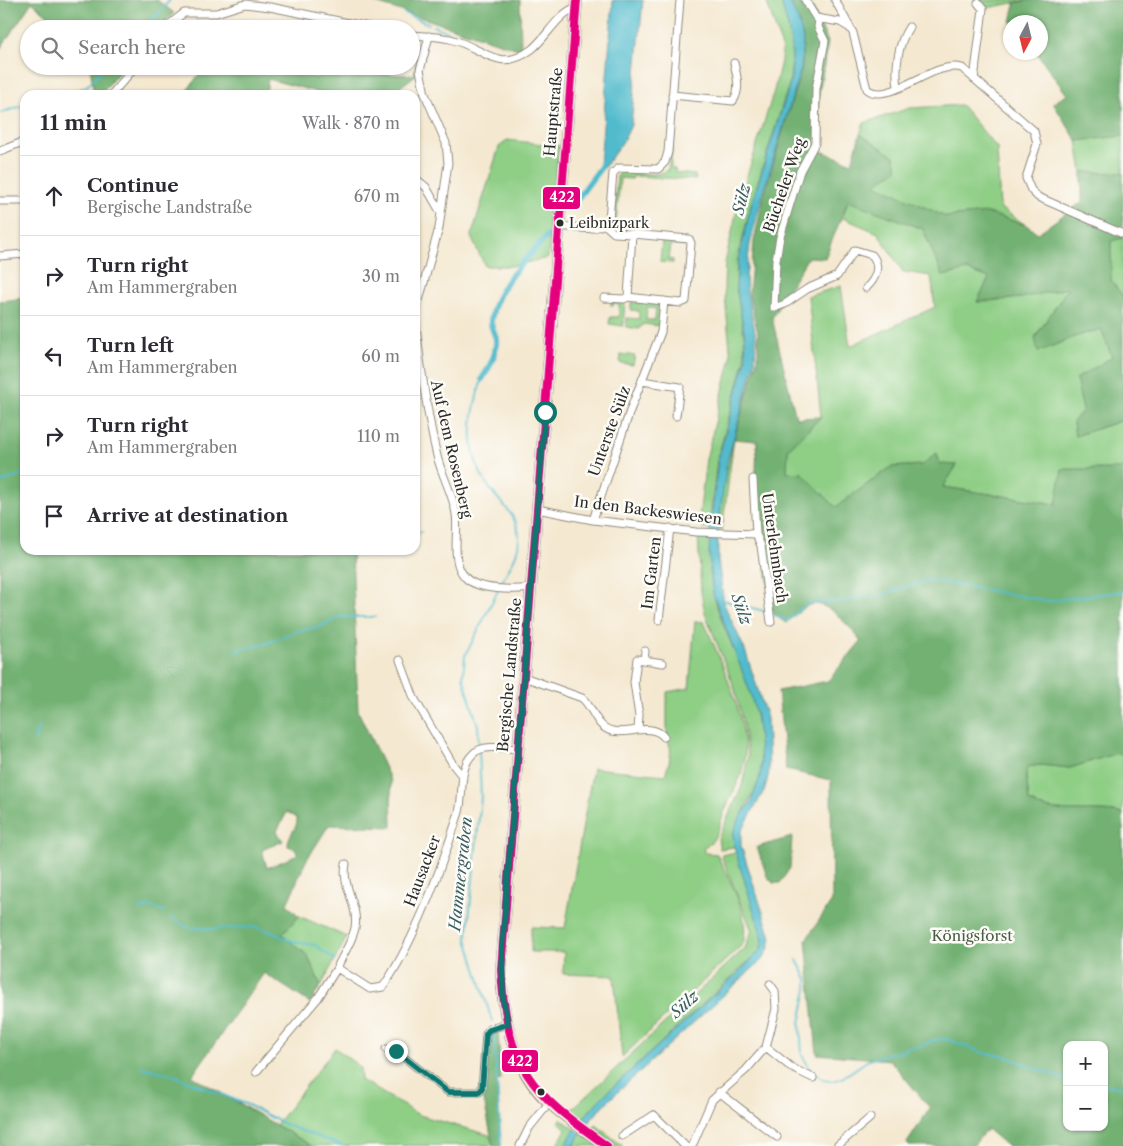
<!DOCTYPE html>
<html lang="en">
<head>
<meta charset="utf-8">
<style>
  :root { --surface:#fff; --page:#f2f2f3; --text:#2b2b33; --muted:#7c7c81; --line:#e1e1e2 }
  body { margin:0; font-family:"Libre Caslon Text",serif; background:var(--page); color:var(--text) }
  .controls { position:absolute; right:15px; bottom:15px; display:grid; overflow:hidden; border-radius:10px; box-shadow:0 1px 4px #0004 }
  .controls button { width:45px; height:45px; display:grid; place-items:center; padding:0; border:0; border-bottom:1px solid var(--line); background:var(--surface); color:var(--text); font:25px sans-serif }
  .compass { position:absolute; left:1003px; top:15px; width:45px; height:45px; border-radius:50%; background:var(--surface); box-shadow:0 1px 4px #0004; rotate:187deg }
  .stop { position:absolute; width:15px; height:15px; margin:-11px; border:4px solid #0f766e; border-radius:50%; background:#fff }
  .stop.end { background:#0f766e; border-color:#fff; box-shadow:0 1px 5px #0008 }
  .list { margin:0; padding:0; list-style:none }
  h2 { display:flex; justify-content:space-between; align-items:center; height:65px; margin:0; padding:0 20px; font-size:21px }
  h2 small { font-size:16px; font-weight:400; color:var(--muted) }
  .list li { display:grid; grid-template-columns:32px 1fr auto; gap:15px; align-items:center; box-sizing:border-box; height:80px; padding:0 20px; border-top:1px solid var(--line) }
  .list b { display:block; font-size:19px; white-space:nowrap }
  .list p { margin:0; font-size:16px; white-space:nowrap; color:var(--muted) }
  .list em { font-size:16px; font-style:normal; color:var(--muted) }
  .icon { flex:none; width:28px; height:28px; fill:none; stroke:currentColor; stroke-width:2; stroke-linecap:round; stroke-linejoin:round }
  .map { position:relative; flex:none; width:1123px; height:1146px; overflow:hidden }
  .search { position:absolute; background:var(--surface); box-shadow:0 1px 4px #0004; left:20px; top:20px; width:400px; height:55px; display:flex; align-items:center; gap:12px; box-sizing:border-box; padding:0 18px; border-radius:28px; color:var(--muted); font-size:19px }
  .panel { position:absolute; background:var(--surface); box-shadow:0 1px 4px #0004; left:20px; top:90px; width:400px; height:465px; border-radius:15px }
  .map>svg:first-child { display:block }
  .green { fill:#8ece85; stroke:#5c7c58; fill-rule:evenodd }
  .forest { fill:#72b172; stroke:#4e6e4e; fill-rule:evenodd }
  .water { fill:#51bbcd; stroke:#3e737c }
  .lines { fill:none; stroke-linecap:round; stroke-linejoin:round }
  .stream { stroke:#51bbcd; stroke-width:2 }
  .canal { stroke:#51bbcd; stroke-width:6 }
  .street-casing { stroke:#908a7e; stroke-width:9 }
  .secondary-casing { stroke:#908a7e; stroke-width:12 }
  .street { stroke:#fff; stroke-width:7 }
  .secondary { stroke:#fbe5cf; stroke-width:10 }
  .bus-1-casing { stroke:#fdfcf7; stroke-width:11 }
  .bus-1 { stroke:#e5007d; stroke-width:8 }
  .route { stroke:#0f766e; stroke-width:6 }
  .bus-dot { fill:#2b2b2b; stroke:#fdfcf7; stroke-width:2 }
  .labels { text-anchor:middle; dominant-baseline:central; stroke-width:5; stroke-linejoin:round; paint-order:stroke }
  .bus-label { font-size:14px; fill:#2b2b2b; stroke:#fdfcf7; text-anchor:start }
  .street-label { font-size:15px; fill:#2b2b2b; stroke:#fdfcf7 }
  .park-label { font-size:15px; fill:#495c46; stroke:#fdfcf7 }
  .water-label { font-size:16px; font-style:italic; fill:#385d64; stroke:#fdfcf7 }
  .line-badge { stroke:#fdfcf7; stroke-width:2 }
  .badge-label { font-size:14px; text-anchor:middle; font-weight:bold; fill:#fff }
</style>
</head>
<body>
<div class="map">
<svg width="1123" height="1146" viewBox="0 0 1123 1146">
  <rect width="100%" height="100%" fill="#fdfcf7"/>
  <filter id="ink" filterUnits="userSpaceOnUse"><feTurbulence type="fractalNoise" baseFrequency=".02" numOctaves="2"/><feDisplacementMap in="SourceGraphic" scale="10" xChannelSelector="R" yChannelSelector="G"/><feConvolveMatrix kernelMatrix="1 2 1 2 8 2 1 2 1" color-interpolation-filters="sRGB"/></filter>
  <filter id="wash" filterUnits="userSpaceOnUse"><feTurbulence type="fractalNoise" baseFrequency=".0096" numOctaves="4" result="noise"/><feDisplacementMap in="SourceGraphic" scale="20" xChannelSelector="R" yChannelSelector="G"/><feGaussianBlur stdDeviation="1.12" result="paint"/><feColorMatrix in="noise" values="0 0 0 0 0 0 0 0 0 0 0 0 0 0 0 0 0 1.4 0 .05"/><feComposite in="paint" operator="in"/></filter>
  <g filter="url(#wash)">
    <rect width="100%" height="100%" fill="#f4e8d0"/>
    <path class="green" d="M 766,0 L 780,0 C 790,30 795,52 789,84 L 751,204 L 737,262 L 736,287 L 744,335 L 745,359 L 717,460 L 709,529 L 703,529 L 702,524 L 698,526 L 706,459 L 731,358 L 724,288 L 725,263 L 739,201 L 774,91 L 781,61 L 782,48 Z
      M 981,0 L 1029,0 L 987,8 Z
      M 961,105 L 997,148 L 1000,208 L 1026,225 L 987,213 L 946,217 L 874,184 L 860,134 L 864,123 L 910,108 Z
      M 673,121 L 671,168 L 675,169 L 676,173 L 695,175 L 696,180 L 634,176 L 632,179 L 620,178 L 616,225 L 629,227 L 625,231 L 614,229 L 613,221 L 617,176 L 619,173 C 635,169 655,180 668,169 Z
      M 1123,135 L 1123,173 L 1082,172 L 1077,141 Z
      M 507,140 L 559,146 L 548,258 L 512,266 L 485,266 L 471,237 L 499,147 Z
      M 848,200 L 923,229 L 943,276 L 967,270 L 989,278 L 977,302 L 1021,298 L 1069,288 L 1035,337 L 1077,336 L 1101,329 L 1112,357 L 1076,379 L 1084,411 L 1073,423 L 1076,436 L 1123,420 L 1123,469 L 1057,504 L 943,487 L 956,465 L 939,464 L 937,453 L 922,465 L 891,467 L 836,507 L 803,474 L 787,472 L 788,449 L 821,417 L 808,296 L 841,286 L 850,346 L 935,307 L 931,276 L 903,272 L 878,233 L 843,218 Z
      M 1123,238 L 1123,297 L 1111,280 L 1111,240 Z
      M 662,240 L 685,242 L 688,246 L 671,245 L 669,259 L 673,260 L 673,263 L 660,262 Z
      M 611,300 L 625,301 L 623,326 L 609,324 L 610,317 L 619,317 L 619,304 L 614,303 L 613,306 L 611,306 Z
      M 631,302 L 661,305 L 660,326 L 643,324 L 639,329 L 626,327 L 627,318 L 639,319 L 639,311 L 631,310 ZM 647,307 L 656,309 L 655,320 L 646,320 Z
      M 621,354 L 635,356 L 633,365 L 620,363 Z
      M 734,439 L 722,530 L 719,530 L 722,491 Z
      M 698,534 L 710,535 C 709,560 709,586 718,610 C 727,637 741,664 750,691 C 757,714 760,739 761,762 C 763,795 731,815 734,847 L 720,849 L 718,839 L 742,786 L 748,756 L 744,726 L 734,687 L 705,613 L 701,592 Z
      M 695,621 L 704,622 C 718,654 751,727 744,761 C 741,780 732,793 725,810 C 718,826 719,839 703,849 L 705,853 L 717,854 C 729,881 751,914 743,944 L 622,1057 L 614,976 L 563,974 L 564,952 L 531,952 L 531,927 L 565,928 L 593,768 L 665,775 C 669,763 674,750 667,739 L 667,692 L 689,688 Z
      M 1117,753 L 1123,754 L 1123,814 C 1092,806 1057,818 1029,801 L 1026,774 L 1028,767 L 1040,765 L 1070,768 Z
      M 736,852 L 763,940 L 760,951 L 601,1098 L 581,1121 L 569,1112 L 745,948 L 752,931 L 721,855 Z
      M 299,916 L 347,937 L 321,986 L 307,955 L 282,934 Z
      M 335,1048 L 360,1067 L 361,1080 L 419,1115 L 489,1135 L 494,1145 L 312,1146 L 276,1125 Z
      M 561,1119 L 575,1129 L 565,1146 L 557,1146 L 566,1129 L 558,1121 Z
      M 596,1125 L 623,1146 L 616,1146 L 592,1129 Z
      M 581,1133 L 599,1146 L 574,1146 Z"/>
    <path class="forest" d="M 0,0 L 157,0 L 174,13 L 157,29 L 64,29 L 32,2 L 0,49 Z
      M 367,0 L 520,0 L 521,50 Z
      M 790,0 L 809,0 L 828,42 L 819,93 L 816,149 L 852,163 L 860,134 L 894,156 L 898,169 L 875,184 L 946,217 L 987,213 L 1026,225 L 1038,233 L 1082,202 L 1082,172 L 1123,173 L 1123,238 L 1111,241 L 1111,280 L 1123,297 L 1123,420 L 1075,436 L 1073,422 L 1083,410 L 1076,379 L 1112,357 L 1101,329 L 1077,336 L 1038,352 L 1035,338 L 1068,288 L 1021,298 L 977,302 L 989,278 L 967,270 L 943,276 L 923,229 L 848,201 L 825,258 L 808,257 L 772,318 L 796,418 L 821,417 L 788,449 L 787,472 L 802,473 L 836,507 L 891,467 L 922,465 L 937,453 L 939,464 L 957,465 L 943,487 L 1056,504 L 1062,469 L 1123,469 L 1123,754 L 1117,753 L 1070,768 L 1040,765 L 1028,767 L 1026,774 L 1029,801 C 1057,818 1093,806 1123,814 L 1123,1146 L 1007,1146 L 987,1129 L 973,1146 L 909,1146 L 907,1143 L 930,1108 L 890,1060 L 817,1054 L 806,940 L 832,901 L 831,780 L 786,770 L 778,691 L 828,681 L 861,641 C 850,628 826,596 807,606 C 800,610 792,618 786,623 L 776,616 L 772,609 L 755,497 L 757,441 L 734,439 L 758,358 L 758,333 L 749,295 L 754,241 L 765,191 L 802,67 L 803,37 ZM 1067,1045 L 1104,1045 L 1104,1127 L 1067,1127 Z
      M 1029,0 L 1121,0 L 1123,8 L 1123,136 L 1077,141 L 1053,103 L 1067,95 L 1037,53 L 1040,52 L 1040,22 L 1011,22 L 1015,3 Z
      M 419,47 L 425,49 L 417,74 L 390,95 L 328,95 L 268,79 L 266,95 L 184,95 L 205,66 L 273,66 L 316,78 L 325,66 L 350,66 L 383,74 L 414,75 Z
      M 90,66 L 124,66 L 100,95 L 94,95 Z
      M 25,298 L 25,550 L 352,550 L 358,711 L 391,781 L 392,827 L 329,825 L 306,861 L 287,904 L 299,916 L 282,934 L 307,955 L 321,986 L 310,1003 L 264,973 L 192,1076 L 312,1146 L 0,1146 L 0,301 ZM 287,812 L 297,818 C 298,830 287,834 288,846 L 296,849 L 297,855 L 267,868 L 262,850 L 283,841 L 277,831 Z
      M 792,837 L 790,868 L 780,883 L 773,883 L 767,876 L 757,847 Z
      M 498,1030 L 501,1080 L 497,1081 L 501,1146 L 493,1146 L 483,1095 L 485,1057 L 490,1033 Z"/>
    <path class="water" d="M 613,0 L 643,0 L 631,125 L 624,140 L 603,169 L 600,165 Z
      M 780,0 L 789,0 L 799,22 L 803,39 L 801,69 L 764,190 L 750,244 L 746,277 L 747,292 L 756,337 L 755,362 L 727,462 L 718,530 L 718,560 L 724,604 L 745,650 L 767,718 L 769,772 L 765,789 L 741,832 L 741,846 L 771,937 L 769,948 L 763,959 L 608,1101 L 586,1125 L 581,1121 L 601,1098 L 739,972 L 760,951 L 763,940 L 734,847 L 733,834 L 738,820 L 751,802 L 760,777 L 761,764 L 757,717 L 750,692 L 713,594 L 709,554 L 710,530 L 718,460 L 746,359 L 745,337 L 736,286 L 738,263 L 751,205 L 790,84 C 795,52 790,30 780,0 Z
      M 575,1129 L 581,1133 L 574,1146 L 565,1146 Z"/>
    <g class="lines">
      <path class="stream" d="M 404,13 L 429,24
        M 433,26 L 470,41 L 490,52
        M 144,29 L 170,0
        M 64,95 C 86,88 91,86 104,66
        M 0,113 L 25,105
        M 482,379 C 468,420 465,459 494,494 C 506,508 519,519 519,539 C 519,553 512,563 506,574 C 492,602 479,629 465,656 L 463,677 L 478,726 L 481,797 L 467,939 L 492,1021
        M 0,483 L 25,473
        M 415,531 L 421,532
        M 722,600 L 768,612
        M 773,614 L 787,621 L 808,603 L 846,601 L 864,596 L 875,598 L 880,595 L 930,580 L 1049,601 L 1123,591
        M 234,651 L 264,644 L 300,630 L 317,628 L 339,617 L 375,617
        M 36,740 L 35,733 L 40,726
        M 139,910 L 149,906 L 164,911
        M 171,917 L 187,927 L 207,929 L 258,927 L 295,942 L 315,945 L 335,960
        M 797,960 L 807,979 L 807,989 L 800,1023 L 802,1055 L 810,1069 L 823,1079 L 833,1081 L 842,1078 L 867,1061 L 890,1053 L 902,1052 L 906,1048 L 922,1046 L 934,1040 L 947,1039 L 983,1053 L 1001,1055 L 1067,1080
        M 494,1034 L 501,1146
        M 141,1067 L 170,1074 L 248,1105 L 286,1125 L 343,1146
        M 1104,1084 L 1123,1088"/>
      <path class="canal" d="M 572,206 L 601,167 L 604,160
        M 482,379 C 490,367 497,354 496,339 C 495,333 490,327 491,320 C 496,284 526,260 549,234"/>
    </g>
  </g>
  <g filter="url(#ink)">
    <g class="lines">
      <g class="street-casing">
        <path id="street" d="M 805,0 L 816,18 L 840,22 L 850,28
          M 835,0 L 853,33 L 867,89 C 889,107 934,59 962,68 L 1034,131 L 1037,144 L 1026,178 L 1031,190 L 1038,197 L 1123,234
          M 819,20 L 818,27 L 825,41 L 816,89 L 815,143 L 800,171 L 780,237 L 776,260 L 774,308 L 785,304 L 807,289 L 837,276 L 855,250 L 872,255 C 881,266 876,279 866,288
          M 163,29 L 184,13 L 216,13 L 245,4 L 270,7 L 378,29
          M 411,35 C 424,36 438,36 450,39 C 484,47 498,75 532,49 C 547,37 558,13 577,7
          M 974,79 L 983,9 L 978,3
          M 898,87 C 895,67 898,44 909,27
          M 111,95 L 136,66
          M 672,95 L 733,101 C 741,90 737,76 734,63
          M 0,151 L 25,141
          M 415,178 L 426,187 L 441,213
          M 0,201 L 25,201
          M 605,225 L 614,233 L 632,234 L 628,297 L 681,303 L 686,301 L 691,243 L 689,239 L 632,234
          M 558,226 C 574,227 599,234 609,219 L 613,173 L 619,168 L 658,169 L 665,162 L 668,152 L 680,0
          M 0,256 L 25,254
          M 604,298 L 624,299 L 628,297
          M 415,315 L 439,228 L 448,163 L 446,143 L 425,94 L 420,70 L 429,36
          M 415,317 C 420,363 426,410 437,456 C 442,476 453,494 456,514 C 459,534 450,561 465,577 C 477,591 515,590 531,588
          M 642,381 L 680,387 L 676,416
          M 753,479 L 756,534 L 761,546 L 771,622
          M 537,509 L 593,520 L 696,532 L 756,534
          M 593,520 L 631,408 L 661,332 L 664,301
          M 659,620 L 670,528
          M 400,660 L 414,698 L 454,766 L 463,777
          M 644,660 L 645,651
          M 524,677 L 582,698 C 594,708 595,727 612,731 C 628,735 652,722 664,737
          M 638,729 L 639,716 L 634,682 L 637,659 L 663,663
          M 337,968 C 342,956 352,942 355,928 C 359,905 341,886 346,864
          M 766,1047 L 792,1068 L 813,1078
          M 386,1049 L 396,1051 L 448,1092 L 479,1092 L 482,1089 L 486,1034 L 489,1029 L 508,1024
          M 256,1072 L 318,998 L 337,968 L 370,989 L 383,987 C 415,941 442,866 459,812 C 464,794 458,768 473,754 C 482,744 505,748 517,749
          M 719,1092 L 777,1137
          M 622,1136 L 654,1115 L 685,1146
          M 520,1146 L 529,1128 L 549,1103
          M 692,1146 L 712,1100 L 746,1070 L 766,1047 L 776,1009 L 775,991 L 770,984
          M 837,1146 L 870,1118"/>
      </g>
      <g class="secondary-casing">
        <path id="secondary" d="M 577,0 L 501,970 C 503,1017 512,1068 548,1102 C 565,1118 587,1132 607,1146"/>
      </g>
      <use href="#street" class="street"/>
      <use href="#secondary" class="secondary"/>
      <g class="bus-1-casing">
        <path id="bus-1" d="M 577,0 L 501,970 C 507,1067 529,1092 607,1146"/>
      </g>
      <use href="#bus-1" class="bus-1"/>
    </g>
  </g>
  <g class="lines" filter="url(#ink)">
    <path class="route" d="M 396,1051 L 448,1092 L 479,1092 L 482,1089 L 486,1034 L 489,1030 L 508,1024 L 503,998 L 502,949 L 545,412"/>
  </g>
  <g class="bus-dot">
    <circle cx="560" cy="223" r="4.5"/>
    <circle cx="541" cy="1092" r="4.5"/>
  </g>
  <g class="labels">
    <g class="bus-label">
      <text x="569" y="223">Leibnizpark</text>
    </g>
    <g class="street-label">
      <text transform="translate(553 112) rotate(-85)">Hauptstraße</text>
      <text transform="translate(784 185) rotate(-71)">Bücheler Weg</text>
      <text transform="translate(609 431) rotate(-70)">Unterste Sülz</text>
      <text transform="translate(452 449) rotate(77)">Auf dem Rosenberg</text>
      <text transform="translate(648 510) rotate(7)">In den Backeswiesen</text>
      <text transform="translate(775 548) rotate(82)">Unterlehmbach</text>
      <text transform="translate(651 573) rotate(-83)">Im Garten</text>
      <text transform="translate(509 675) rotate(-85)">Bergische Landstraße</text>
      <text transform="translate(422 871) rotate(-69)">Hausacker</text>
    </g>
    <g class="park-label">
      <text x="972" y="935">Königsforst</text>
    </g>
    <g class="water-label">
      <text transform="translate(741 199) rotate(-76)">Sülz</text>
      <text transform="translate(742 609) rotate(71)">Sülz</text>
      <text transform="translate(460 874) rotate(-84)">Hammergraben</text>
      <text transform="translate(684 1004) rotate(-42)">Sülz</text>
    </g>
  </g>
  <g class="line-badge">
    <rect x="542" y="186" width="39" height="24" rx="5" fill="#e5007d"/>
    <rect x="501" y="1049" width="38" height="24" rx="5" fill="#e5007d"/>
  </g>
  <g class="badge-label">
    <text x="562" y="202">422</text>
    <text x="520" y="1066">422</text>
  </g>
</svg>
<div class="controls">
<button>+</button>
<button>−</button>
</div>
<svg class="compass" viewBox="-18 -18 36 36"><path d="M0-13l5 13h-10z" fill="#e53935"/><path d="M0 13l5-13h-10z" fill="#7c7c81"/></svg>
<div class="stop" style="left:545px;top:412px"></div>
<div class="stop end" style="left:396px;top:1051px"></div>
<div class="search"><svg class="icon" aria-label="search" viewBox="0 0 24 24"><circle cx="10" cy="10" r="6"/><path d="M15 15l6 6"/></svg>Search here</div>
<section class="panel">
<h2>11 min<small>Walk · 870 m</small></h2>
<ul class="list">
<li><svg class="icon" aria-label="ahead" viewBox="0 0 24 24"><path d="M12 20V5M6 11l6-6 6 6"/></svg><div><b>Continue</b><p>Bergische Landstraße</p></div><em>670 m</em></li>
<li><svg class="icon" aria-label="right" viewBox="0 0 24 24"><path d="M7 20v-9h11M14 6l5 5-5 5"/></svg><div><b>Turn right</b><p>Am Hammergraben</p></div><em>30 m</em></li>
<li><svg class="icon" aria-label="left" viewBox="0 0 24 24"><path d="M17 20v-9H6M10 6l-5 5 5 5"/></svg><div><b>Turn left</b><p>Am Hammergraben</p></div><em>60 m</em></li>
<li><svg class="icon" aria-label="right" viewBox="0 0 24 24"><path d="M7 20v-9h11M14 6l5 5-5 5"/></svg><div><b>Turn right</b><p>Am Hammergraben</p></div><em>110 m</em></li>
<li><svg class="icon" aria-label="arrive" viewBox="0 0 24 24"><path d="M6 21V4h12l-3 4 3 4H6"/></svg><div><b>Arrive at destination</b></div></li>
</ul>
</section>
</div>
</body>
</html>
